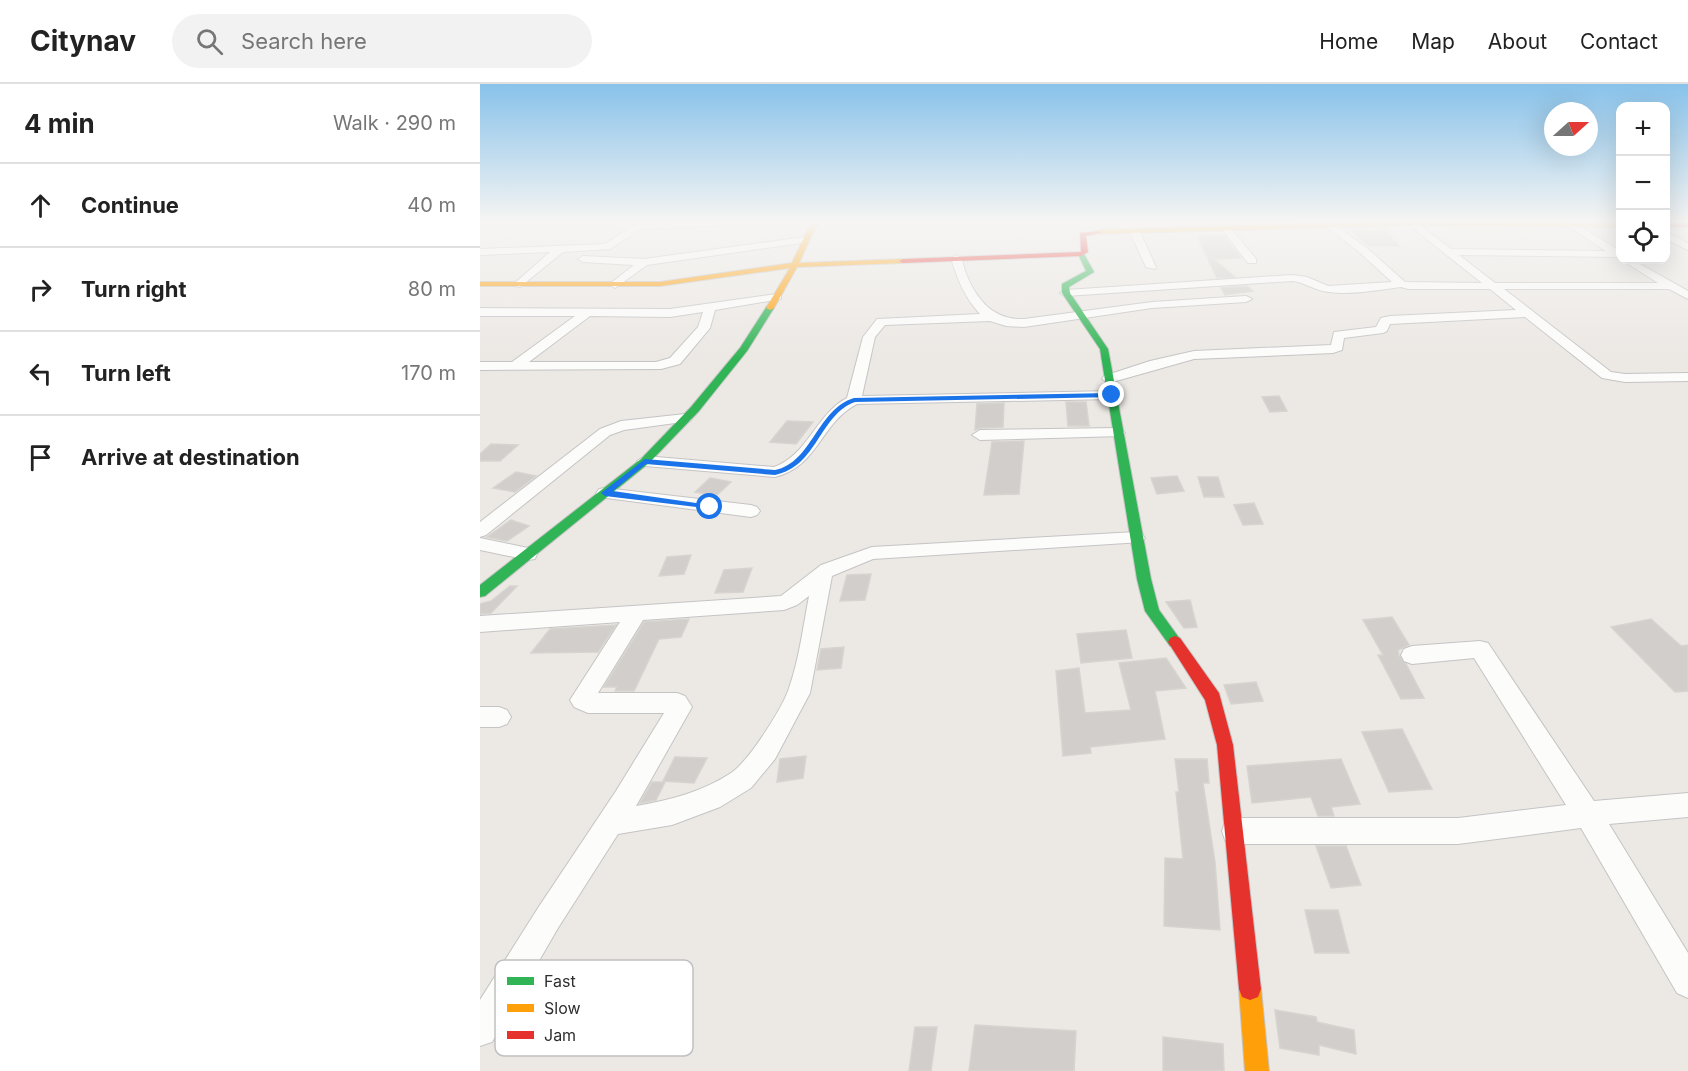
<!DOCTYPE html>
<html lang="en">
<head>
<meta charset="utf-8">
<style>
  :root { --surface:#fff; --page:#f2f2f2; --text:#222; --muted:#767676; --line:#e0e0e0 }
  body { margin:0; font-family:Inter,sans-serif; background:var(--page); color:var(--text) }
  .controls { position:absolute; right:18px; top:18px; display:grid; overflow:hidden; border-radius:12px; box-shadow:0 6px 24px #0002 }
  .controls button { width:54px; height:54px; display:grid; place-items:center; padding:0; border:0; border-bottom:2px solid var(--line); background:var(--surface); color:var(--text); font:30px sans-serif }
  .compass { position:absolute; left:1064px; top:18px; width:54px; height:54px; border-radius:50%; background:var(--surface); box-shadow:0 6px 24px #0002; rotate:69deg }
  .stop { position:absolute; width:18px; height:18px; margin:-14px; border:4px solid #1a73e8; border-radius:50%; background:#fff }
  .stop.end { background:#1a73e8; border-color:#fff; box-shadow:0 2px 6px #0008 }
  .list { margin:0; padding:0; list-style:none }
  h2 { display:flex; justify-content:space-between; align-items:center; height:78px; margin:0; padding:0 24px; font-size:26px }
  h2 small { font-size:20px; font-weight:400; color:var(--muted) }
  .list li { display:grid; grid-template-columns:39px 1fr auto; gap:18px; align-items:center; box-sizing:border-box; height:84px; padding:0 24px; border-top:2px solid var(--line) }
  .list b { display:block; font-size:22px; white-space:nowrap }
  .list em { font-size:20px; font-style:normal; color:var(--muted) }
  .icon { flex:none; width:33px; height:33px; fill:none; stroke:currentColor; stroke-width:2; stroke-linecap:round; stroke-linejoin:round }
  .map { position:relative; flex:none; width:1208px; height:987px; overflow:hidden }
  header { display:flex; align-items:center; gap:36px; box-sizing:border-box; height:84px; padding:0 30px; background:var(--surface); border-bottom:2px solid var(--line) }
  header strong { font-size:28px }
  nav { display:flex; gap:33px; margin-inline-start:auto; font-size:21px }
  .search { width:420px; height:54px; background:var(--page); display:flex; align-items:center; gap:15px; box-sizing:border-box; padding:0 21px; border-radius:33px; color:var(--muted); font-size:22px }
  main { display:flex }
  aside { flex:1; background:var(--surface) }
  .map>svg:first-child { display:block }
  .building { fill:#d1cecb; stroke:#d7d4d0; stroke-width:1.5 }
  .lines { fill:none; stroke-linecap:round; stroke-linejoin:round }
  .street-casing { stroke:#c5c4c5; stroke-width:2 }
  .fast-casing { stroke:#c5c4c5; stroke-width:2 }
  .slow-casing { stroke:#c5c4c5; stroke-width:2 }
  .jam-casing { stroke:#c5c4c5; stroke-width:2 }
  .street { fill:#fcfcfb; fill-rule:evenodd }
  .fast { fill:#30b455; fill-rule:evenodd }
  .slow { fill:#ff9f0a; fill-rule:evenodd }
  .jam { fill:#e5322d; fill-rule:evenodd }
  .route { fill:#1a73e8 }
  .key { fill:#fff; stroke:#c0c0c0; stroke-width:1.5 }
  .key-label { font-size:16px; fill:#2e2e2e }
</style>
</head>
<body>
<header>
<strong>Citynav</strong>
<div class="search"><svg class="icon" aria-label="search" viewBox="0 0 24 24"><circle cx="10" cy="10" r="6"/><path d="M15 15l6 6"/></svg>Search here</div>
<nav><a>Home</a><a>Map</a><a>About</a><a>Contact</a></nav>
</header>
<main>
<aside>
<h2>4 min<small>Walk · 290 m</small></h2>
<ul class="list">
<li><svg class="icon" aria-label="ahead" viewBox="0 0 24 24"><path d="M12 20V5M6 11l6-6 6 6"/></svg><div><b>Continue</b></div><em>40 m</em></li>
<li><svg class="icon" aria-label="right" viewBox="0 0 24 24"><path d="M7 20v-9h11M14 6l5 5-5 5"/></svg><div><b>Turn right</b></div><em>80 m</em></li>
<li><svg class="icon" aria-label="left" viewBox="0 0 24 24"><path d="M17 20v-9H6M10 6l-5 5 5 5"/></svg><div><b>Turn left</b></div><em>170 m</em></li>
<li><svg class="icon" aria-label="arrive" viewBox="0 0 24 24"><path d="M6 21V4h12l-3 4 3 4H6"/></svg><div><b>Arrive at destination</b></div></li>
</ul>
</aside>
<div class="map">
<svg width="1208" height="987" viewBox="0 0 1208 987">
  <rect width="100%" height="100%" fill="#ece8e4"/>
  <path class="building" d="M 905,146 L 919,162 L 889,162 L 872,147 Z
    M 744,151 L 761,174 L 734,175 L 755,193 L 737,194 L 717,152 Z
    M 767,202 L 773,207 L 745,211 L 741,204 Z
    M 799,312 L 807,327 L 790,328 L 782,313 Z
    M 586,318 L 606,318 L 609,342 L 588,342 Z
    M 524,319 L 523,343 L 500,344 L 495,346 L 497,320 Z
    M 307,337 L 333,338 L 316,360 L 290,358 Z
    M 544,357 L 539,410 L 504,411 L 512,358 Z
    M 11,360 L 38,361 L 20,377 L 0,377 L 0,370 Z
    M 36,388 L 56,392 L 35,408 L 13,404 Z
    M 697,392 L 704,407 L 677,410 L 671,394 Z
    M 718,393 L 738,393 L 744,413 L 724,413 Z
    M 230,394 L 251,398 L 236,412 L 215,408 Z
    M 774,419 L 783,440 L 763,441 L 754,421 Z
    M 31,436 L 49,442 L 27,457 L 7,453 Z
    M 211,471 L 204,490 L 179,492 L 187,473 Z
    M 272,484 L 263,508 L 235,509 L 244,486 Z
    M 391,490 L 385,516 L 360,517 L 367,491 Z
    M 30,502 L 37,502 L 11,529 L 0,530 L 0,520 L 11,517 Z
    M 710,516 L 717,543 L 704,544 L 686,518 Z
    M 912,533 L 929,561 L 918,566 L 919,572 L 926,580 L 944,614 L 921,615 L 898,571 L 903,571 L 883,536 Z
    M 209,535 L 201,553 L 179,555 L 154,607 L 135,607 L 137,603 L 124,603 L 164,538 Z
    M 1171,535 L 1201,562 L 1208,561 L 1208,607 L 1195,608 L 1131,543 Z
    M 136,541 L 118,568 L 51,569 L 70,545 Z
    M 646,546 L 652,574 L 601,579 L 597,550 Z
    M 364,563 L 361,584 L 337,586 L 341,565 Z
    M 686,574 L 706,604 L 675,607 L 685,655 L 610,663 L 611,669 L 583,672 L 576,587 L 599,584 L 605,629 L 651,626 L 639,579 Z
    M 776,598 L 783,617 L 751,620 L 744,601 Z
    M 922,645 L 952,705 L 909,708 L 882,648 Z
    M 326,672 L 323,694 L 297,698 L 300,675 Z
    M 195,673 L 227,674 L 214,699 L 183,697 Z
    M 695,675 L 727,675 L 729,699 L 723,699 L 735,778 L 740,846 L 684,842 L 685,774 L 703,775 L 696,708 L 699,708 Z
    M 861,675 L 880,720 L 851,723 L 854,732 L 838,732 L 831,713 L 772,719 L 767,682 Z
    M 172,698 L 185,698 L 176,716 L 160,719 Z
    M 836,762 L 866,762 L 881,801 L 851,804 Z
    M 825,826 L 858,826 L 869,869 L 835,869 Z
    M 795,926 L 836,933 L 837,938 L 874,946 L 876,970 L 839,961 L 839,971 L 800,964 Z
    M 495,941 L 596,947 L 594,987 L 489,987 Z
    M 435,943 L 457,943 L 451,987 L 429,987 Z
    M 683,953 L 743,960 L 744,987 L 683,987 Z"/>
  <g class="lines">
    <g class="street-casing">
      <path id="street" d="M 160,137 L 274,137 L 270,140 L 161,145 L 130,165 L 83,168 L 40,203 L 36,202 L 36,198 L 70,168 L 0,171 L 0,165 L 125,160 Z
        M 839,137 L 849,137 L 887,164 L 925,198 L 1002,199 L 930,142 L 930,138 L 936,138 L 971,165 L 1126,167 L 1085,140 L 1093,138 L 1140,167 L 1140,173 L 979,171 L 1015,199 L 1178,199 L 1142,176 L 1153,176 L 1208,207 L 1208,215 L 1189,205 L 1024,205 L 1131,288 L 1145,290 L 1208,289 L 1208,297 L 1145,298 L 1122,294 L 1045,233 L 910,240 L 907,247 L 903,249 L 864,254 L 862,266 L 853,269 L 714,275 L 629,299 L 622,295 L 624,292 L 670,277 L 714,267 L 851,261 L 854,248 L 896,243 L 901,234 L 910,232 L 1036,226 L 1010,205 L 928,205 L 921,203 C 897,206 872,211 849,208 C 835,207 825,198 812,197 L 586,212 L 580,209 L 586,206 L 812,191 L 827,193 L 848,202 L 912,198 L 879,168 Z
        M 742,141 L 748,141 L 776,175 L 776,179 L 768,179 L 742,145 Z
        M 651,144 L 659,146 L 676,183 L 675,185 L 666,183 L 649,146 Z
        M 1186,148 L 1208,159 L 1208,166 L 1186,155 Z
        M 325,153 L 330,156 L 328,158 L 167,181 L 135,204 L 130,201 L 131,199 L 154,181 L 103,178 L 98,175 L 103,172 L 164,175 Z
        M 476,171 C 483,174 483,180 485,187 C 496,215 512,236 544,235 L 672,218 L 766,212 L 772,215 L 766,218 L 672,224 L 544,243 L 526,242 L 510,237 L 405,241 L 395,253 L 382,312 L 632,307 L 639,311 L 632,315 L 377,320 C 340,339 339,382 295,393 L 165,382 L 157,377 L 165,372 L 294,383 C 328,371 336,330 367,314 L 383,253 L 397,235 L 500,230 C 485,214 477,195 471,174 Z
        M 297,210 L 301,211 L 301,215 L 235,226 L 230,244 L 200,280 L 181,285 L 0,286 L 0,278 L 32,278 L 95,232 L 0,232 L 0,224 L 190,225 ZM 223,228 L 218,243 L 190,274 L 176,278 L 49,278 L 110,232 L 190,233 Z
        M 205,330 L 210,331 L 212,334 L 210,337 L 144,346 L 130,351 L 6,451 L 0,453 L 0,438 L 120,345 L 141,337 Z
        M 637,344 L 645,349 L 642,352 L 500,356 L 492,351 L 500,346 Z
        M 125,404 L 271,421 L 277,423 L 280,427 L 277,431 L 271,433 L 119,413 L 116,409 L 119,405 Z
        M 656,448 L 662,450 L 665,454 L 662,458 L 393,475 L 352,492 L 330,609 L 295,675 L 271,704 L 240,723 L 192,741 L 138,750 L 78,844 L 12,958 L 0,962 L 0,916 L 58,824 L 136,707 L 184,629 L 108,629 L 94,623 L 90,616 L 140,538 L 0,548 L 0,532 L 301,512 L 341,481 L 392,463 ZM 329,512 C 323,543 319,577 308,607 C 301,626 268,678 251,689 C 222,708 190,716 156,722 L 212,623 L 205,612 L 197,609 L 118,609 L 163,536 L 304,526 L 317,521 Z
        M 0,454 L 48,464 L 55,465 L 57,470 L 55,475 L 48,476 L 0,466 Z
        M 1000,557 L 1008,559 L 1114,717 L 1208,709 L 1208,733 L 1129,740 L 1208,869 L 1208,914 L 1197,909 L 1101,744 L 978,760 L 755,760 L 745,756 L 742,747 L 745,738 L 755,734 L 978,734 L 1086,721 L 994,574 L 932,580 L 924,577 L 921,571 L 924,565 L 932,562 Z
        M 0,623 L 19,623 L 27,626 L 31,633 L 27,640 L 19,643 L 0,643 Z"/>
    </g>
    <g class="fast-casing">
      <path id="fast" d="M 601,168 L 604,170 L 614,188 L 589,203 L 590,209 L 628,265 L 671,495 L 679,526 L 702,558 L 700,562 L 690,562 L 665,527 L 657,495 L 620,265 L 582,209 L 582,200 L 606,187 L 598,170 Z
        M 287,222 L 294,224 L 267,267 L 219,327 L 169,379 L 5,512 L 0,513 L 0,501 L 161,375 L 211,323 L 260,264 Z"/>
    </g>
    <g class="slow-casing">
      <path id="slow" d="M 336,137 L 343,137 L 334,146 L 319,179 L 423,175 L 427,177 L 423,179 L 317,183 L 294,224 L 290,226 L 286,224 L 310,184 L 180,202 L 0,202 L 0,198 L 180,198 L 312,179 L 328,145 Z
        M 921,137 L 1140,139 L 1140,143 L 924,141 L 618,150 L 615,148 L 618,146 Z
        M 770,894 L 778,897 L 781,905 L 789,987 L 765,987 L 759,905 L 762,897 Z"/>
    </g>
    <g class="jam-casing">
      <path id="jam" d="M 1186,139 L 1208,139 L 1208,143 L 1186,143 Z
        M 620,147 L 620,149 L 606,152 L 608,168 L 601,172 L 423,179 L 419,177 L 423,175 L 600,168 L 601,167 L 600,149 Z
        M 695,552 L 700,554 L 739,609 L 753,661 L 781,905 L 778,913 L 770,916 L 762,913 L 759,905 L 737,661 L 725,616 L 688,558 L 690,554 Z"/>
    </g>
    <use href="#street" class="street"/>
    <use href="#fast" class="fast"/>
    <use href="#slow" class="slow"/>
    <use href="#jam" class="jam"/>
  </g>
  <linearGradient id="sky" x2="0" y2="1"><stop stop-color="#88c2ea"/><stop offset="0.5" stop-color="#f6f5f3"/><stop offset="1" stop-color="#f6f5f3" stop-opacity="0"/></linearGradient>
  <rect width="1208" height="275" fill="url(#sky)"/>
  <path class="route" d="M 632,309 L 635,313 L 375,318 C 339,331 338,382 295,391 L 166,380 L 133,407 L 230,421 L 233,421 L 233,425 L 125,412 L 121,409 L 165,375 L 295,386 C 332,379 337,325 374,314 Z"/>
  <rect x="15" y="876" width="198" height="96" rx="9" class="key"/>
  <rect x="27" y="893" width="27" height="8" fill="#30b455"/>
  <rect x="27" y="920" width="27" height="8" fill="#ff9f0a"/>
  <rect x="27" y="947" width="27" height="8" fill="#e5322d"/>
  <g class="key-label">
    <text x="64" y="903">Fast</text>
    <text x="64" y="930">Slow</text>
    <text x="64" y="957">Jam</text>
  </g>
</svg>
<div class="controls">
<button>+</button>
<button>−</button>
<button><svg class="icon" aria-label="locate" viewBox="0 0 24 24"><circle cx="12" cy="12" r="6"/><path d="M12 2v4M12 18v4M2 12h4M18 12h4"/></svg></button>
</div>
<svg class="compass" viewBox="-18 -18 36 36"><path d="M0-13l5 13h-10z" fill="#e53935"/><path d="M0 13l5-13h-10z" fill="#767676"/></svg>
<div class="stop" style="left:230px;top:423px"></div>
<div class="stop end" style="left:632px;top:311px"></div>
</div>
</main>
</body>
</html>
